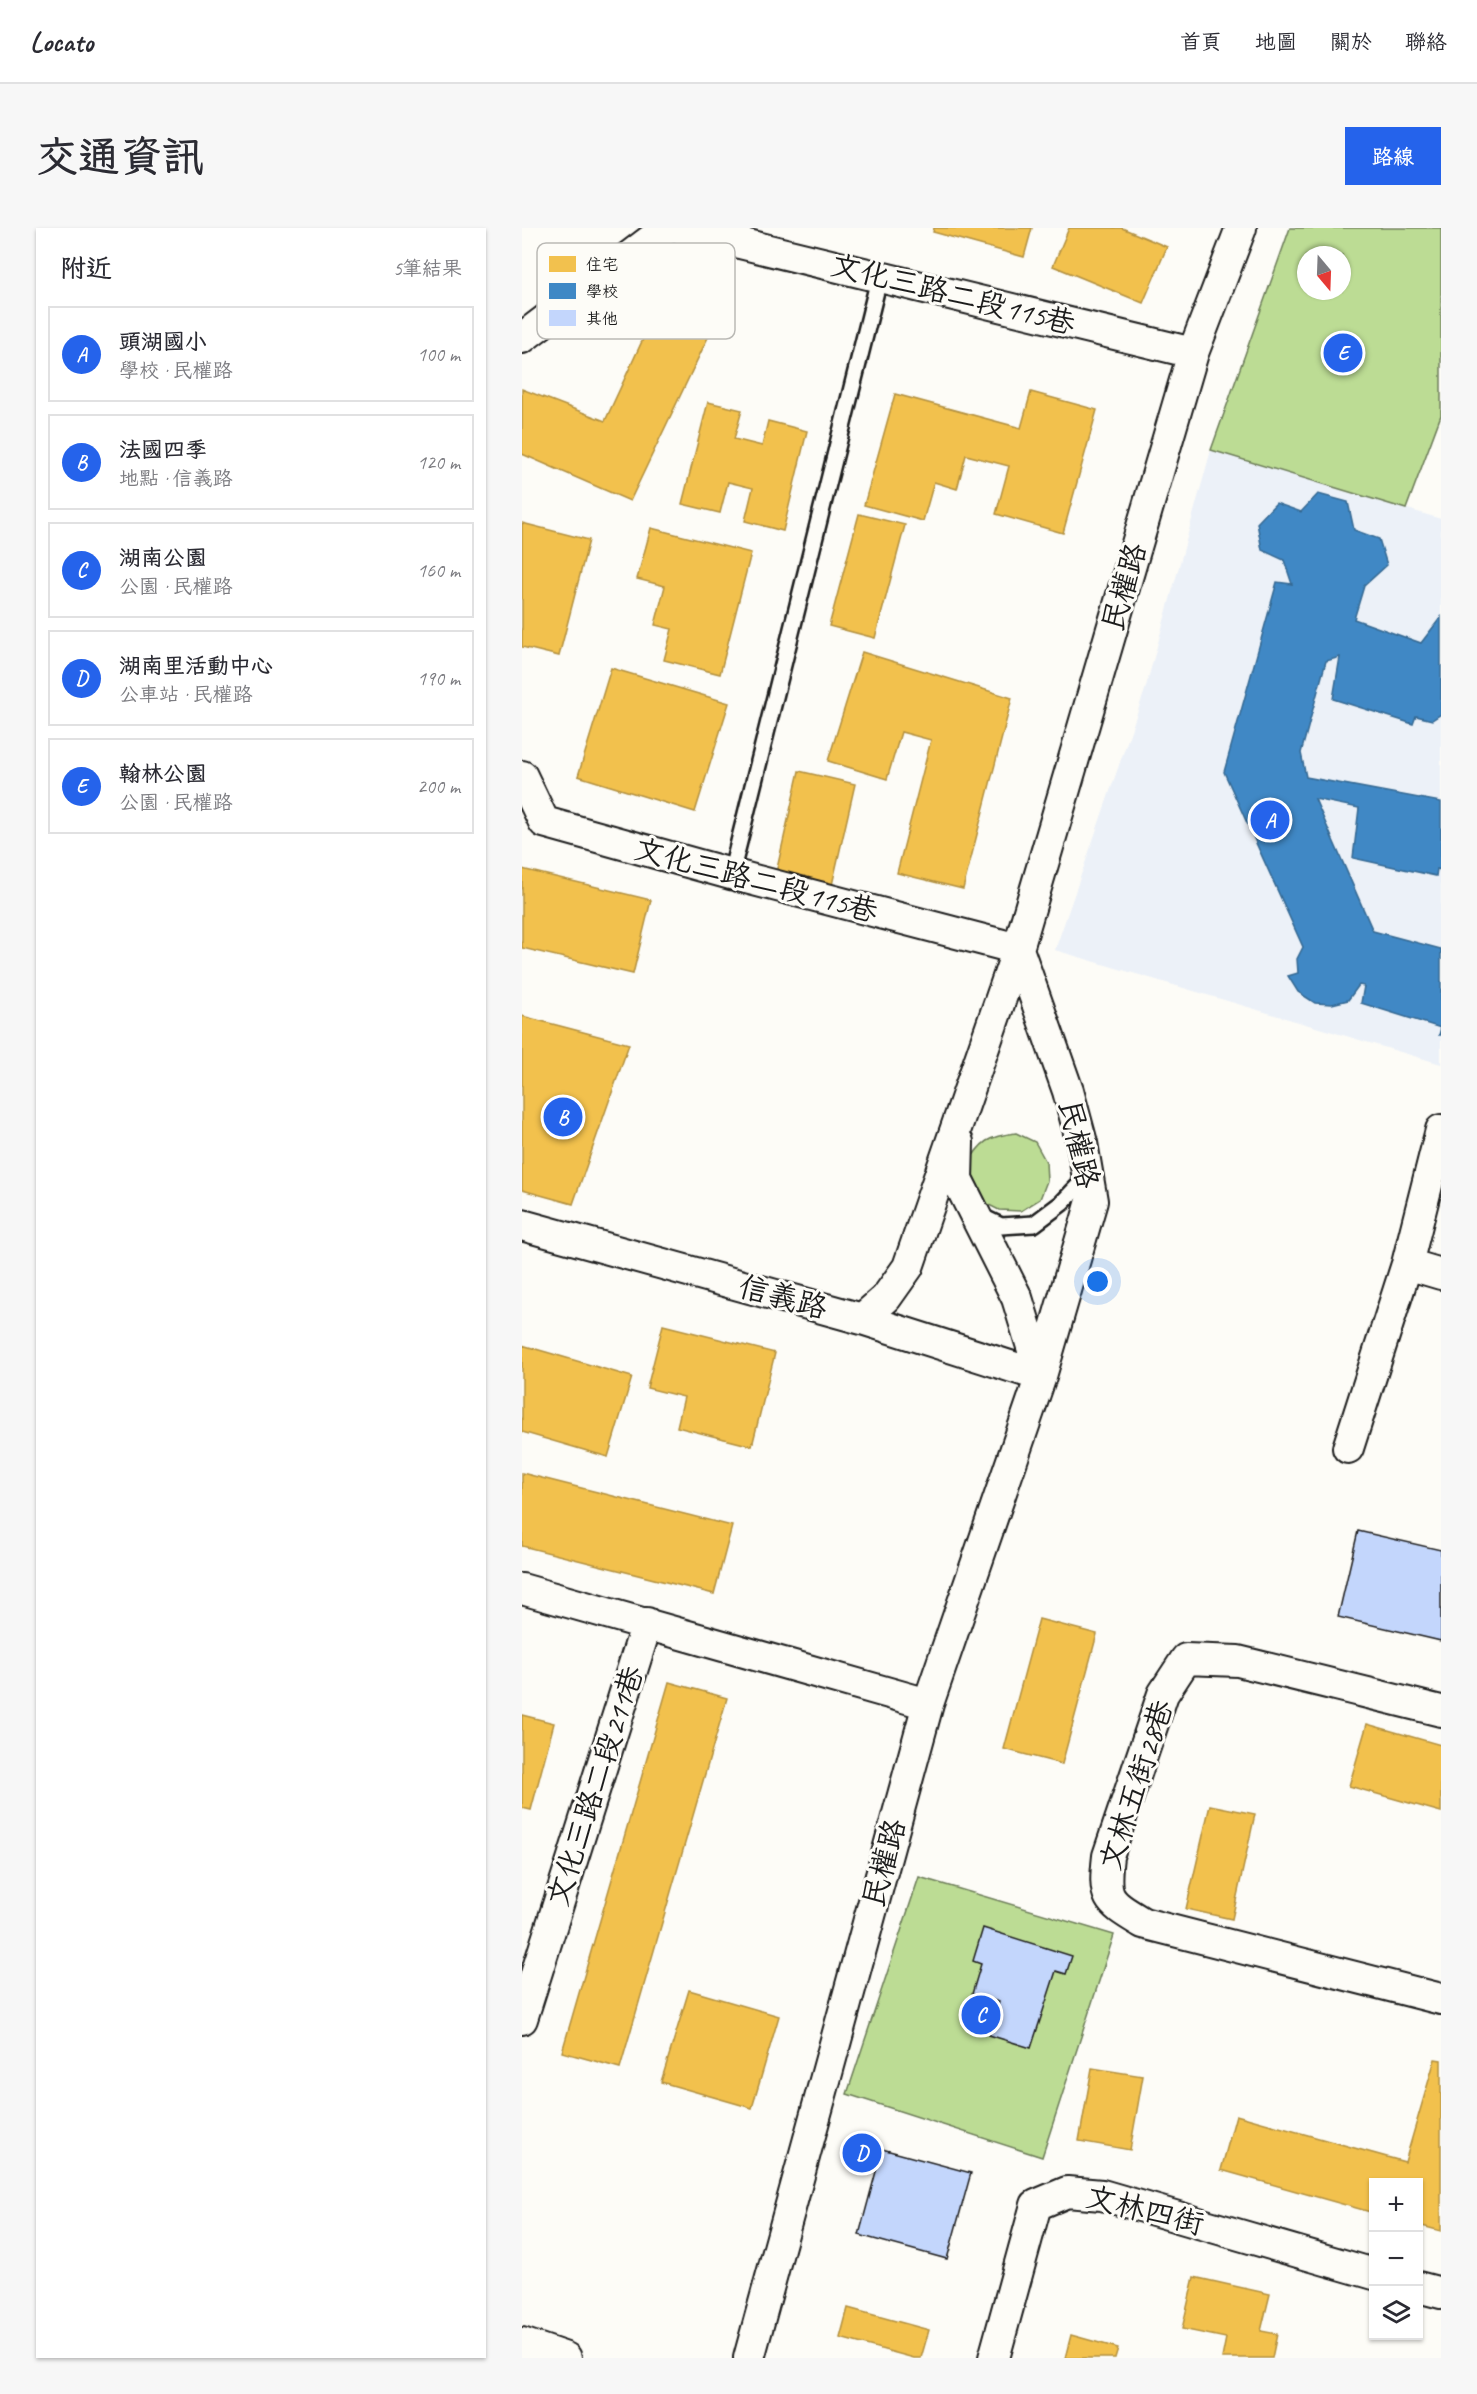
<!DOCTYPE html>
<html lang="zh-TW">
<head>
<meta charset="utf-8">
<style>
  :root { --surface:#fff; --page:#f7f7f7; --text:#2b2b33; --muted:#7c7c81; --line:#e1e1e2; --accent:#2563eb }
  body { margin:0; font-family:Caveat,"LXGW WenKai TC",sans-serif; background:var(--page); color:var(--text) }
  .controls { position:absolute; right:18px; bottom:18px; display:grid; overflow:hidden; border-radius:0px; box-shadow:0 2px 4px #0004 }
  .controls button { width:54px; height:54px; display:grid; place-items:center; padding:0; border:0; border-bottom:2px solid var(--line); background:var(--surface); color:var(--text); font:30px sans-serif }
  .compass { position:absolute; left:775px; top:18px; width:54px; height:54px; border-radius:50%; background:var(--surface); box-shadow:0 2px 4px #0004; rotate:161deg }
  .you { position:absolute; left:576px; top:1054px; width:21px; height:21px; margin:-15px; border:4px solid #fff; border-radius:50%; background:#1a73e8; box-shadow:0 0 0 9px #1a73e833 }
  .badge { display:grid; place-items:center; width:39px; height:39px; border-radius:50%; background:var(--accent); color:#fff; font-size:20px; font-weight:700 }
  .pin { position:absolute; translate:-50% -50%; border:3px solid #fff; box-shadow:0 2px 6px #0006 }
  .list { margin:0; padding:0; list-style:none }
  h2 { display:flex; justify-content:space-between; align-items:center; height:78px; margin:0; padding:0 24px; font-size:26px }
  h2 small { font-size:20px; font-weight:400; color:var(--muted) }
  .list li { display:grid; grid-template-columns:39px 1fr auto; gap:18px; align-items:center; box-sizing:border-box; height:96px; margin:0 12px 12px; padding:0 12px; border:2px solid var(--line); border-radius:0px }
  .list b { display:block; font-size:22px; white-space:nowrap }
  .list p { margin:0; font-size:20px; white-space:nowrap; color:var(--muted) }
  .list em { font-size:20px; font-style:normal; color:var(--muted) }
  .icon { flex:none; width:33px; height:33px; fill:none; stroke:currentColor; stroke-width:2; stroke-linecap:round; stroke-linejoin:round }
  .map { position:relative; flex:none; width:919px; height:2130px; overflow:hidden; border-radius:0px }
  header { display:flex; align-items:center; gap:36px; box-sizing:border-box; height:84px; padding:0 30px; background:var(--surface); border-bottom:2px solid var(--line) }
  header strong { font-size:28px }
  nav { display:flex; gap:33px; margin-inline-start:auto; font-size:21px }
  .intro { display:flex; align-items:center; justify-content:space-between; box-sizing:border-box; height:144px; padding:0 36px }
  h1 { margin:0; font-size:42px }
  .button { padding:15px 27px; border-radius:0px; background:var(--accent); color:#fff; font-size:21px; font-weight:700 }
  main { display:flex; gap:36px; padding:0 36px }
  aside { flex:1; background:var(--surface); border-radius:0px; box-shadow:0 2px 4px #0004 }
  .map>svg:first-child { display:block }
  .built { fill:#ecf1f8 }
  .green { fill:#bcdc94; stroke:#6c7c58; stroke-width:1.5; fill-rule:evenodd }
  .homes { fill:#f2c14e; stroke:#b2903f; stroke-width:1.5 }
  .schools { fill:#3f88c5; stroke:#346892; stroke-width:1.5 }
  .building { fill:#c3d6fc; stroke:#1c1c1c; stroke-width:1.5 }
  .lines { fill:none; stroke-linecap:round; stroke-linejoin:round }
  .lane-casing { stroke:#1c1c1c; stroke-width:20 }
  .street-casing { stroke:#1c1c1c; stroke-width:34 }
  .lane { stroke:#fdfcf7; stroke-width:15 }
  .street { stroke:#fdfcf7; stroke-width:30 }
  .labels { text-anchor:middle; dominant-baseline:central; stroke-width:6; stroke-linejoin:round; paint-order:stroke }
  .street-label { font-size:30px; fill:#1c1c1c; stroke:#fdfcf7 }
  .key { fill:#fdfcf7; stroke:#bab9b5; stroke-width:1.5 }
  .key-label { font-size:16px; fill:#1c1c1c }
</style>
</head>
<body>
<header>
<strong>Locato</strong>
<nav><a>首頁</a><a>地圖</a><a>關於</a><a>聯絡</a></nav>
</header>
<div class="intro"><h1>交通資訊</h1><a class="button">路線</a></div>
<main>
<aside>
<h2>附近<small>5筆結果</small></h2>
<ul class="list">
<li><span class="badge">A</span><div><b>頭湖國小</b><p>學校 · 民權路</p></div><em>100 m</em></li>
<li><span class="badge">B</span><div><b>法國四季</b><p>地點 · 信義路</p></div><em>120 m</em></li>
<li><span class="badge">C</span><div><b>湖南公園</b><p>公園 · 民權路</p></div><em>160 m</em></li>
<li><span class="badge">D</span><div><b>湖南里活動中心</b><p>公車站 · 民權路</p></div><em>190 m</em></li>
<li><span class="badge">E</span><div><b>翰林公園</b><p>公園 · 民權路</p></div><em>200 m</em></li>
</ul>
</aside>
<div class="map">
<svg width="919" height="2130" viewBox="0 0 919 2130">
  <rect width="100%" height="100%" fill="#fdfcf7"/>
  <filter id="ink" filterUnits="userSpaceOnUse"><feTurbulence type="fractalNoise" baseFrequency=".0167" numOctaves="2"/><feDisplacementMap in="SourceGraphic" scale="12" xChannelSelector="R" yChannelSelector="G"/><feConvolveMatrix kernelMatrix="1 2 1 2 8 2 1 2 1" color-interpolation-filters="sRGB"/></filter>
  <g filter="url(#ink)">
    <path class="built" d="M 689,222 L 919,291 L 919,836 L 533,722 L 623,462 Z"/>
    <path class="green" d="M 768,0 L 919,0 L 919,187 L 884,281 L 689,222 ZM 784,27 L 820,27 L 820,63 L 784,63 Z
      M 494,905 L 513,914 L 524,934 L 525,953 L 518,971 L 499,983 L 477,982 L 459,973 L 445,938 C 458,913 467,908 494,905 Z
      M 397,1649 L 592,1707 L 520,1929 L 325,1866 Z"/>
    <path class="homes" d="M 412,0 L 510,0 L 502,29 L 411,4 Z
      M 547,0 L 600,0 L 645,19 L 621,75 L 531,38 Z
      M 183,46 L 210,59 L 108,273 L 0,226 L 0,161 L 83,193 L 147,55 Z
      M 509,164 L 575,182 L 541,305 L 474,286 L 487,238 L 444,227 L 435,261 L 412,254 L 401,293 L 342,277 L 373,166 L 499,200 Z
      M 186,174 L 220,182 L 212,211 L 240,218 L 246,193 L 285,203 L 261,303 L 223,293 L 231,260 L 206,254 L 198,285 L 160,276 Z
      M 337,286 L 383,297 L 353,410 L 307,398 Z
      M 0,295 L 67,312 L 37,428 L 0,419 Z
      M 129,300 L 229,325 L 198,446 L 142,432 L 150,401 L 133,397 L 143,358 L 115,351 Z
      M 340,424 L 490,470 L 441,661 L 375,645 L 409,512 L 379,504 L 365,551 L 306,533 Z
      M 89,440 L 207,475 L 173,584 L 56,548 Z
      M 277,543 L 333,556 L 310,657 L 254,645 Z
      M 0,641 L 129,672 L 111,746 L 0,720 Z
      M 0,788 L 107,816 L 51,976 L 0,962 Z
      M 141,1097 L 253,1125 L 230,1218 L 155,1199 L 162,1169 L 125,1160 Z
      M 0,1117 L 110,1149 L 86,1229 L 0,1204 Z
      M 0,1245 L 210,1298 L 192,1366 L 0,1318 Z
      M 517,1391 L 575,1406 L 540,1536 L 482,1521 Z
      M 147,1454 L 205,1470 L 98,1840 L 40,1824 Z
      M 0,1487 L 32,1495 L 9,1582 L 0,1580 Z
      M 845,1496 L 919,1517 L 919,1584 L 827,1558 Z
      M 688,1577 L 733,1586 L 710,1691 L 664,1681 Z
      M 167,1762 L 257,1788 L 230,1880 L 139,1854 Z
      M 913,1831 L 919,1832 L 919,2003 L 896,1997 L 896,1954 L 852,1954 L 852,1985 L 699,1942 L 714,1887 L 883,1934 Z
      M 570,1840 L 621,1848 L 608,1922 L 557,1913 Z
      M 672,2049 L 748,2066 L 739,2103 L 755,2106 L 750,2130 L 700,2130 L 704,2110 L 660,2101 Z
      M 326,2080 L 407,2102 L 399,2130 L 392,2130 L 318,2110 Z
      M 549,2107 L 596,2120 L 593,2130 L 543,2130 Z"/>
    <path class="schools" d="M 796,266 L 826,274 L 832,302 L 857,311 L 865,337 L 842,358 L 832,391 L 899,415 L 919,389 L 919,486 L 910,492 L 894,488 L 891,496 L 811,471 L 818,429 L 804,433 L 779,525 L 784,549 L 919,574 L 919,642 L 915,641 L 914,648 L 831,630 L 837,580 L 793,571 L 851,703 L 919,721 L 919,807 L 917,807 L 919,800 L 839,775 L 842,758 L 837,757 L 826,772 L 810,776 L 793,775 L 776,764 L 766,748 L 776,745 L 775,731 L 781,719 L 702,544 L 755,354 L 770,356 L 762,332 L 740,322 L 735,295 L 754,275 L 779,284 Z"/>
    <path class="building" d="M 836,1303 L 919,1322 L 919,1413 L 816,1389 Z
      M 461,1700 L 550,1728 L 544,1746 L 534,1743 L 509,1820 L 467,1807 L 477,1774 L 450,1766 L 459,1736 L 451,1733 Z
      M 360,1921 L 449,1945 L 425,2031 L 337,2007 Z"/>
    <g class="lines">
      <g class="lane-casing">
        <path id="lane" d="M 209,646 L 358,47
          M 456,987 L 479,998 L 512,996 L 540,975 L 565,949"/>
      </g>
      <g class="street-casing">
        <path id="street" d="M 156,0 L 671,125
          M 0,110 L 145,0
          M 0,548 L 22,594 L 209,646 L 496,721
          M 436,914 L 435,951 L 495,1070 L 519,1148
          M 0,997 L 340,1091 L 519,1148
          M 885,1036 L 919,1046
          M 340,1091 L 364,1070 L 386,1039 L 496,721 L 671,125 L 719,0
          M 826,1220 L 885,1036 L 919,902
          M 0,1361 L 406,1476
          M 919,1483 L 716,1433 L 664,1431 L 641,1466 L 586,1628 C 581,1672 585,1673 621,1695 L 919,1771
          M 0,1791 L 125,1395
          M 896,2059 L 919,2065
          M 0,2115 L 44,2130
          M 227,2130 L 406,1476 L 519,1148 L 570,973 L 560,915 L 546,863 L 496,721
          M 472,2130 L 514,1977 L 545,1964 L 580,1967 L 852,2046"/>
      </g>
      <use href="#lane" class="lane"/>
      <use href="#street" class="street"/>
    </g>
  </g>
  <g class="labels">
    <g class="street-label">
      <text transform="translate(431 66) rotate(14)">文化三路二段115巷</text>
      <text transform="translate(602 359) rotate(-74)">民權路</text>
      <text transform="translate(234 652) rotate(15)">文化三路二段115巷</text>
      <text transform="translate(557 916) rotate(77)">民權路</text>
      <text transform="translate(261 1069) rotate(15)">信義路</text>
      <text transform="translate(614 1557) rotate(-72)">文林五街28巷</text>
      <text transform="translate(73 1558) rotate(-72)">文化三路二段211巷</text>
      <text transform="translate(362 1635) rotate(-75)">民權路</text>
      <text transform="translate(623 1982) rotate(14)">文林四街</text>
    </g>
  </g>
  <rect x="15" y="15" width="198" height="96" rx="9" class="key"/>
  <rect x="27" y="28" width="27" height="16" fill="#f2c14e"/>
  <rect x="27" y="55" width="27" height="16" fill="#3f88c5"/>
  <rect x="27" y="82" width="27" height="16" fill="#c3d6fc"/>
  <g class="key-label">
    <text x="64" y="42">住宅</text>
    <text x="64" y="69">學校</text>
    <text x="64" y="96">其他</text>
  </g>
</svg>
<div class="controls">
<button>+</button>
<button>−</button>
<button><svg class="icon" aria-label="layers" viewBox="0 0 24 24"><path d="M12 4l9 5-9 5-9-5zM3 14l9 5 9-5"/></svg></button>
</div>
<svg class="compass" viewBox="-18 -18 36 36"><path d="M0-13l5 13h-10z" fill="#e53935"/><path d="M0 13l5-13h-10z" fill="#7c7c81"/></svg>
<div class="you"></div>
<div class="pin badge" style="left:748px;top:592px">A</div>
<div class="pin badge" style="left:41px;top:889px">B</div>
<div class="pin badge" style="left:459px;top:1787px">C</div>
<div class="pin badge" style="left:340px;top:1925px">D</div>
<div class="pin badge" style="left:821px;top:125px">E</div>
</div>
</main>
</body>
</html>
